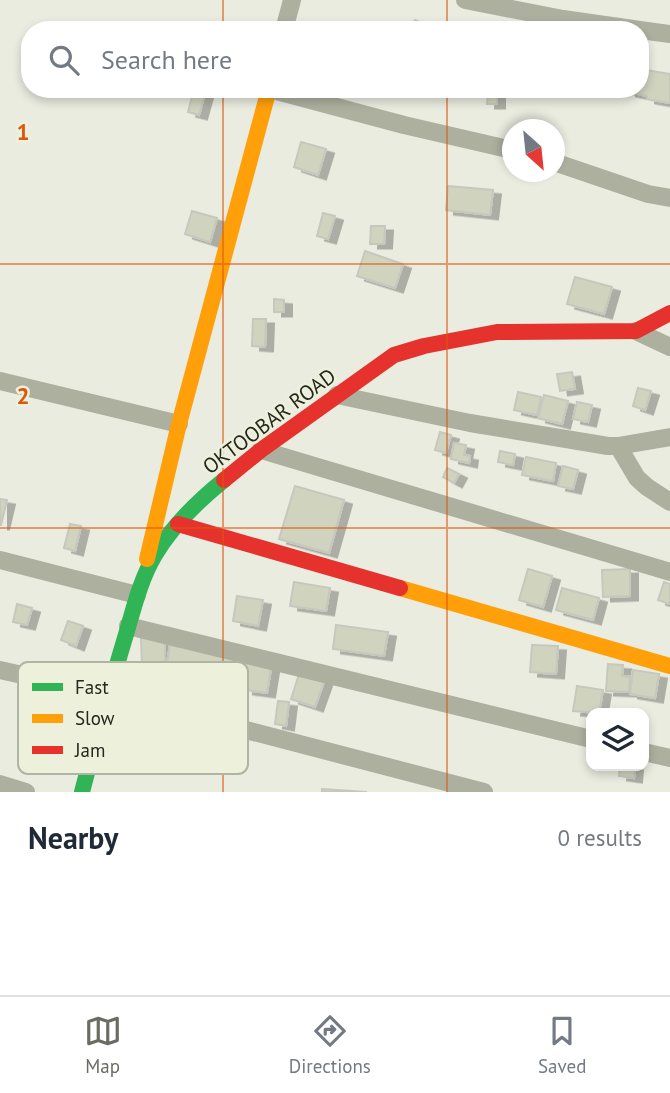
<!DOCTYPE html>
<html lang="en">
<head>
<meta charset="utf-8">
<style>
  :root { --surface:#fff; --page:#f6f6f7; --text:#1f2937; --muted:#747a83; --line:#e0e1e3; --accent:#6a6c63 }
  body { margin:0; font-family:"PT Sans",sans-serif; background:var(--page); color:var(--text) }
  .controls { position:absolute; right:21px; bottom:21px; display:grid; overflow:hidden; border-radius:14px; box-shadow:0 4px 10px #0003 }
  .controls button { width:63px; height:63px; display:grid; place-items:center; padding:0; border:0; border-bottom:2px solid var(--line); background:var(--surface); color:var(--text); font:35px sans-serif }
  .compass { position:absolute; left:502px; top:119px; width:63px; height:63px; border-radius:50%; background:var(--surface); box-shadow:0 4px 10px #0003; rotate:153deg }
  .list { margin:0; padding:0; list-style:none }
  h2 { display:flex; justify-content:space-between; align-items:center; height:91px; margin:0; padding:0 28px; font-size:30px }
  h2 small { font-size:23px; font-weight:400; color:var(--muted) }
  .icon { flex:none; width:38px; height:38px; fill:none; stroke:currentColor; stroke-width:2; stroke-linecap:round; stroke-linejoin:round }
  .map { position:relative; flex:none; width:670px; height:792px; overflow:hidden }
  .search { position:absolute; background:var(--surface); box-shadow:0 4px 10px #0003; left:21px; right:21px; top:21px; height:77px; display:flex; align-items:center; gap:18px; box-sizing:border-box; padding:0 24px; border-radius:28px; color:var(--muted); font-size:26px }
  .sheet { height:203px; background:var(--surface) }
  nav { display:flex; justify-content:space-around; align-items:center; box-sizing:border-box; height:98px; border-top:2px solid var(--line); background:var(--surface); font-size:19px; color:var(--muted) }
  nav a { display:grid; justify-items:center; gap:4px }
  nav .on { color:var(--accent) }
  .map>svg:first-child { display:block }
  .building { fill:#d0d4bf; stroke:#c6c8be; stroke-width:2; filter:url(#shadow) }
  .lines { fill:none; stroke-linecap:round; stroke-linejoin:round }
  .street { stroke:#adb09e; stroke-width:18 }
  .fast { stroke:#30b455; stroke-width:16 }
  .slow { stroke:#ff9f0a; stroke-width:16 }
  .jam { stroke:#e5322d; stroke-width:16 }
  .grid { fill:none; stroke:#de560d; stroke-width:2; stroke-opacity:0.55 }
  .labels { text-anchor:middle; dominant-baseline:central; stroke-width:5; stroke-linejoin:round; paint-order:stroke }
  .street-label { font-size:21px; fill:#25271f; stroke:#edf1db }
  .key { fill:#edf1db; stroke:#b1b4a3; stroke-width:2 }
  .key-label { font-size:19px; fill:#25271f }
  .grid-label { font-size:23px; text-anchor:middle; font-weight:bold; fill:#de560d; stroke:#edf1db; stroke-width:5; stroke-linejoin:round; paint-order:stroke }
</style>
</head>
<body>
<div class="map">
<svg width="670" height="792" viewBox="0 0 670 792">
  <defs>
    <filter id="shadow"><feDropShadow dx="8" dy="4.5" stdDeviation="0" flood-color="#0004"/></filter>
  </defs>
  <rect width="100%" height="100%" fill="#eaece0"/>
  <path class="building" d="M 415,20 L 428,26 L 426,30 L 411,28 Z
    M 640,69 L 670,74 L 670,103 L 647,99 L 647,96 L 628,92 L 628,90 L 623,89 L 640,89 Z
    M 194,89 L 206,90 L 199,115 L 188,112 Z
    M 488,93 L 497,93 L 497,104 L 487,104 Z
    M 301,142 L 326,149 L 318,175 L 294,167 Z
    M 448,186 L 493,190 L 490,215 L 446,210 Z
    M 192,211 L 217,218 L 210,242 L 185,234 Z
    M 323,213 L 335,216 L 328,239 L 317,236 Z
    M 371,226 L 385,226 L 384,244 L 370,244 Z
    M 365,251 L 403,264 L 395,288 L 357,276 Z
    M 575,277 L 612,287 L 604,314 L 567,304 Z
    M 274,299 L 284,300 L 284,312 L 274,312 Z
    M 253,319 L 266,319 L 265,347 L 252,346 Z
    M 572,372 L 575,389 L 560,391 L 557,374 Z
    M 638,388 L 651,391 L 645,410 L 633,406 Z
    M 518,392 L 541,397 L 537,415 L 514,410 Z
    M 544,395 L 568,401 L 562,424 L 538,418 Z
    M 577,402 L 592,405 L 588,422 L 573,419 Z
    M 440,432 L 451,435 L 446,453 L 435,450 Z
    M 454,443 L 466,445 L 464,455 L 470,456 L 469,463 L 451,459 Z
    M 500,451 L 515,454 L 513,465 L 498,462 Z
    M 526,457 L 556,463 L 553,481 L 522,475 Z
    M 563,466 L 578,470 L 573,489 L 558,486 Z
    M 447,468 L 459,474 L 454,483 L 443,477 Z
    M 295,486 L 344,500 L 329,553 L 279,539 Z
    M 0,499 L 7,500 L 1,525 L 0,525 Z
    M 70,524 L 81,526 L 75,551 L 64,548 Z
    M 528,569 L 552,576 L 543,607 L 519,600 Z
    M 630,569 L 630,596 L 603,597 L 602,570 Z
    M 294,582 L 330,588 L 326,611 L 290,606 Z
    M 664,582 L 670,584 L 670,604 L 658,600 Z
    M 562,588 L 599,598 L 593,620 L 556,610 Z
    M 237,596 L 263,600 L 258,626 L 233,621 Z
    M 17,604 L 32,608 L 27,625 L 13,622 Z
    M 68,621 L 83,626 L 76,646 L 61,640 Z
    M 336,625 L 388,632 L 384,656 L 333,649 Z
    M 165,637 L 165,665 L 142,665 L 141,638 Z
    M 170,645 L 272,662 L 267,693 L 245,690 L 246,682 L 191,672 L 192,668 L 167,664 Z
    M 532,645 L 558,646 L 556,674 L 530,672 Z
    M 608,664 L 623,665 L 622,676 L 630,677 L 629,692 L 606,691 Z
    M 633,670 L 659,674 L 655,698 L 630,694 Z
    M 300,671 L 325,679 L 315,707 L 291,699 Z
    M 577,686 L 603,690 L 599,713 L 573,711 Z
    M 278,701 L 289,702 L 286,726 L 275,724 Z
    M 620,766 L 635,766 L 634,778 L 619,776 Z
    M 322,789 L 367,792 L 322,792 Z"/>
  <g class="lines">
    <path class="street" d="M 465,0 L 563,19 L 640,30
      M 284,30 L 292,0
      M 640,30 L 670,34
      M 269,89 L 404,125 L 512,150
      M 554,162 L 648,194 L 670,198
      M 636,331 L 670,347
      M 0,381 L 179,424
      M 337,395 L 470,423 L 608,446 L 618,446 L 670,437
      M 618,446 L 637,478 L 647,487 L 670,502
      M 261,450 L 670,572
      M 0,560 L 137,595
      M 128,626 L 591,739
      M 0,670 L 108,694 L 484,792
      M 644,752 L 670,758
      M 0,784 L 26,792"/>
    <path class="fast" d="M 82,792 C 95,742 109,691 124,641 C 133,612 139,582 155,555 C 172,526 198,501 224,480"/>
    <path class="slow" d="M 147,559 L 179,424 L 269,89
      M 400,588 L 670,666"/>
    <path class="jam" d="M 224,480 L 261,450 L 394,355 L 424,346 L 497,332 L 636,331 L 670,313
      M 178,524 L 400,588"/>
  </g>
  <path class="grid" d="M 223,0 L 223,30M 447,0 L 447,30M 223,89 L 223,792M 447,89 L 447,792M 0,264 L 670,264M 0,528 L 670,528"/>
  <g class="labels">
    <g class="street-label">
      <text transform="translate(269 421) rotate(-37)">OKTOOBAR ROAD</text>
    </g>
  </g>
  <rect x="18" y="662" width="230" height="112" rx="10" class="key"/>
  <rect x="32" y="683" width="31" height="8" fill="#30b455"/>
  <rect x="32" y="714" width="31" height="9" fill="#ff9f0a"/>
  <rect x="32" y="746" width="31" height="8" fill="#e5322d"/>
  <g class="key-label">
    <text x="75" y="694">Fast</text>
    <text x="75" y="725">Slow</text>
    <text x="75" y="757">Jam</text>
  </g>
  <g class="grid-label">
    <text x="23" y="140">1</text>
    <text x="23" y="404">2</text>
  </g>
</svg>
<div class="controls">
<button><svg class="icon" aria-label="layers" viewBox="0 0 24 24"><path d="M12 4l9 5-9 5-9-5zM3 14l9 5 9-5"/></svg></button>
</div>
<svg class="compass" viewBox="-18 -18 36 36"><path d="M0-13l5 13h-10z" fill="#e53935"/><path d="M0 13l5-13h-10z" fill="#747a83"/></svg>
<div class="search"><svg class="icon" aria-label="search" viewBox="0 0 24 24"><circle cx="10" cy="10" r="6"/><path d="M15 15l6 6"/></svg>Search here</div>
</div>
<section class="sheet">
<h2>Nearby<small>0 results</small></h2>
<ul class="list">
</ul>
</section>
<nav>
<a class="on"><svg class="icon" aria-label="map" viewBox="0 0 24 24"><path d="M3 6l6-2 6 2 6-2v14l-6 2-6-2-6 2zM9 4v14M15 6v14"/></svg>Map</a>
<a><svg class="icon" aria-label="directions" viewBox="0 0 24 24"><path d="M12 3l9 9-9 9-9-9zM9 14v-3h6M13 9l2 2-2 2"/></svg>Directions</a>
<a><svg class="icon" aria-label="saved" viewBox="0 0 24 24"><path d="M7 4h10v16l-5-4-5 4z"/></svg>Saved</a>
</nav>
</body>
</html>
